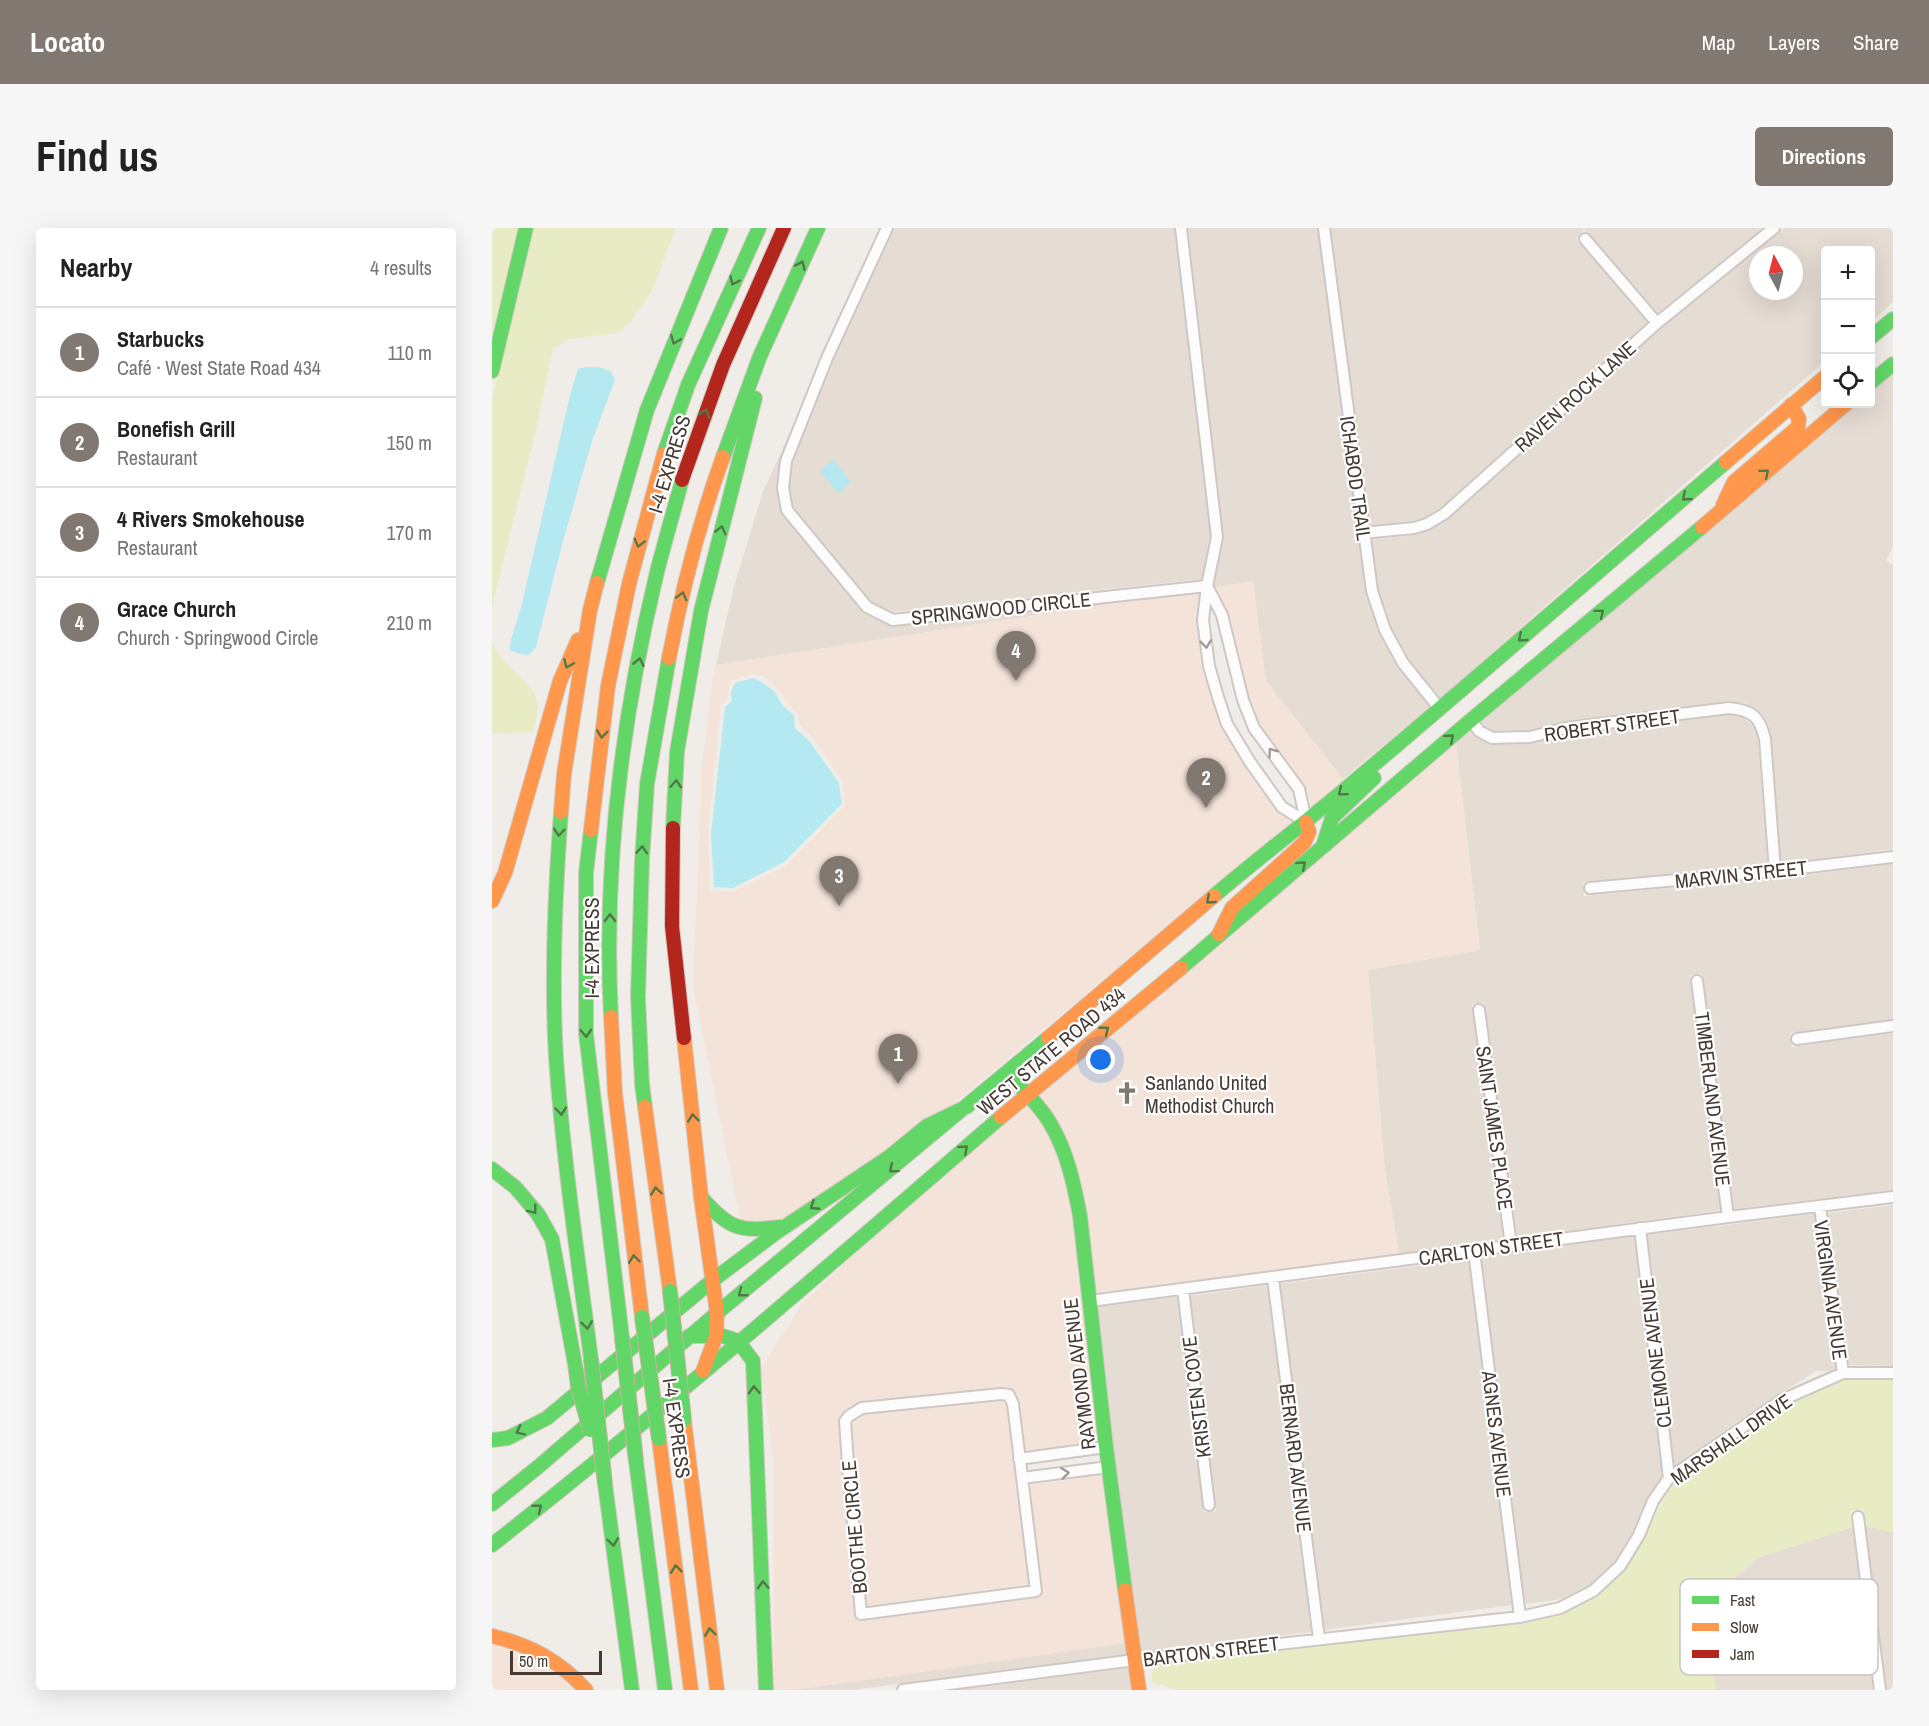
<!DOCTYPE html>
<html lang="en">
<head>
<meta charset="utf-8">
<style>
  :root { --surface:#fff; --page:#f6f6f6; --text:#222; --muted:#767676; --line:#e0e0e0; --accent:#827872 }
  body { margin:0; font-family:"Archivo Narrow",sans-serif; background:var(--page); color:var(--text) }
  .controls { position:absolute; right:18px; top:18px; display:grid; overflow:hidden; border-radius:6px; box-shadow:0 6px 24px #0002 }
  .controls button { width:54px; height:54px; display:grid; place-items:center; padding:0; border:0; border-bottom:2px solid var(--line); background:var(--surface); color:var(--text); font:30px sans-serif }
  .compass { position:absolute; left:1257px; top:18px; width:54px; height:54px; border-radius:50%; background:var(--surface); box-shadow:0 6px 24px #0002; rotate:353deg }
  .scale { position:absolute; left:18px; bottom:15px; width:92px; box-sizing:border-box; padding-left:6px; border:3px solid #463a33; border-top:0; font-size:16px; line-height:21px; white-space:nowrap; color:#463a33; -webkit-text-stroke:4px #fff; paint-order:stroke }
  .you { position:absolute; left:609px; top:832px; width:21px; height:21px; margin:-15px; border:4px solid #fff; border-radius:50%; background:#1a73e8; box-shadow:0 0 0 9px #1a73e833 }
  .badge { display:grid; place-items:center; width:39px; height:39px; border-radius:50%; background:var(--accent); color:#fff; font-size:20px; font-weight:700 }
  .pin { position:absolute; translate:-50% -50px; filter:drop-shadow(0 2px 3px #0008) }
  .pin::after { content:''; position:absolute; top:32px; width:21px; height:18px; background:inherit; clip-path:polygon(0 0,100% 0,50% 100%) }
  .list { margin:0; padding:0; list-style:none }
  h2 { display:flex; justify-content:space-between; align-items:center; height:78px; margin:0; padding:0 24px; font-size:26px }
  h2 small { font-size:20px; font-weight:400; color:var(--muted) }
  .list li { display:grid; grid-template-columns:39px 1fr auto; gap:18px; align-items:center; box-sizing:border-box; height:90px; padding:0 24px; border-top:2px solid var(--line) }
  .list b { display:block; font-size:22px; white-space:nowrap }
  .list p { margin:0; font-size:20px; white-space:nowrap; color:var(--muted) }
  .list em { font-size:20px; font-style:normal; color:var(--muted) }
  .icon { flex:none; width:33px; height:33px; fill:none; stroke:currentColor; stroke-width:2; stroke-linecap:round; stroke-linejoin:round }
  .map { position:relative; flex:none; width:1401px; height:1462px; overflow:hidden; border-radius:6px }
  header { display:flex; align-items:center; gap:36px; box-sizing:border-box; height:84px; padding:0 30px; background:var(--accent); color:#fff }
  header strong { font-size:28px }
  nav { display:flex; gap:33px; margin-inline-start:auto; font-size:21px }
  .intro { display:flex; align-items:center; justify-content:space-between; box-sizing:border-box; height:144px; padding:0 36px }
  h1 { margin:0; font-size:42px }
  .button { padding:15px 27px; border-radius:6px; background:var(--accent); color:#fff; font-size:21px; font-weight:700 }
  main { display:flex; gap:36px; padding:0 36px }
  aside { flex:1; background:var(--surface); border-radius:6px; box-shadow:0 6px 24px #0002 }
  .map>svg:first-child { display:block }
  .residential { fill:#e5dcd4; fill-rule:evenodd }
  .commercial { fill:#f4e3d9; fill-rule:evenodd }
  .green { fill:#e7ecc5 }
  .water { fill:#b4e9f2 }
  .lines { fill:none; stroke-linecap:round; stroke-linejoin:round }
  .street-casing { stroke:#cdc8c4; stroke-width:14 }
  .fast-casing { stroke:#d1c8bf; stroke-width:16 }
  .slow-casing { stroke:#d1c8bf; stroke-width:16 }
  .jam-casing { stroke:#d1c8bf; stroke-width:16 }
  .street { stroke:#fdfcfc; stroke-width:10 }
  .fast { stroke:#63d668; stroke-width:14 }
  .slow { stroke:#ff974d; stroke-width:14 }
  .jam { stroke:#b3261e; stroke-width:14 }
  .fast-bridge-casing { stroke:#cab1a0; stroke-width:16; stroke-linecap:butt }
  .fast-bridge { stroke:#63d668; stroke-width:14 }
  .oneway { stroke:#527848 }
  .oneway2 { stroke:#a29b98 }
  .labels { text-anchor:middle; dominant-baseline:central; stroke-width:4.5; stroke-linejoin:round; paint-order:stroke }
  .street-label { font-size:20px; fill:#463a33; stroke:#fff }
  .poi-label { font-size:20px; fill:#463a33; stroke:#fff; text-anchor:start }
  .key { fill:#fff; stroke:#c8c4c2; stroke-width:1.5 }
  .key-label { font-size:16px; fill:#463a33 }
</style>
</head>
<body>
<header>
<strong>Locato</strong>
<nav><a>Map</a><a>Layers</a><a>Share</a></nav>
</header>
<div class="intro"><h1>Find us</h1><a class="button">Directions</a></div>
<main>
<aside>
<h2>Nearby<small>4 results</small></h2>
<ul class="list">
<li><span class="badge">1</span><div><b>Starbucks</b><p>Café · West State Road 434</p></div><em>110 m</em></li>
<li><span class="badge">2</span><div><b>Bonefish Grill</b><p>Restaurant</p></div><em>150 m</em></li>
<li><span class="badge">3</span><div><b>4 Rivers Smokehouse</b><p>Restaurant</p></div><em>170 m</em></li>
<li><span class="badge">4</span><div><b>Grace Church</b><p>Church · Springwood Circle</p></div><em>210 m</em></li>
</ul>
</aside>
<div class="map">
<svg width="1401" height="1462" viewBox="0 0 1401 1462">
  <rect width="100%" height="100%" fill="#f0ece8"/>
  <path class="residential" d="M 403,0 L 683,0 L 718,308 L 710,351 L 402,384 L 378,373 L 301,279 L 297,260 L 300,235 L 340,134 Z
    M 696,0 L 826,0 L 874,364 L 887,406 L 907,439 L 938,478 L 851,551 L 774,453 L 761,354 L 723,359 L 722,357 L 731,308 Z
    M 838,0 L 1271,0 L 1166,85 L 1092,1 L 1084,11 L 1156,94 L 948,280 L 933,290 L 920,293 L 877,298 Z
    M 1293,0 L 1401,0 L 1401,74 L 1379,94 L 1378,22 L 1334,22 L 1333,133 L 948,470 L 916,431 L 898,399 L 886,362 L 879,312 L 924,307 L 938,302 L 955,291 L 1169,100 ZM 1266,27 L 1302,27 L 1302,63 L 1266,63 Z
    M 1401,145 L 1401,319 L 1394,332 L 1401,337 L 1401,621 L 1288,636 L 1279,509 L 1277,498 L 1273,491 L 1273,489 L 1266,482 L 1264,482 L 1253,475 L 1236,473 L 1073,493 L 1037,502 L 1002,503 L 991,497 L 988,493 L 1229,291 L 1231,292 L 1233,288 L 1365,176 L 1378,176 L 1379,164 Z
    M 304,191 L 288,232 L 284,259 L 289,284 L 372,386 L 402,399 L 636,373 L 224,437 L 242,358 L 271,264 Z
    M 1237,487 L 1251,489 L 1265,502 L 1276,637 L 1091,654 L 1092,668 L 1289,650 L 1401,636 L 1401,791 L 1298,805 L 1300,819 L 1401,805 L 1401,962 L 1242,981 L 1210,745 L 1198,747 L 1229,982 L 1024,1010 L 992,774 L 980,776 L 1012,1011 L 907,1026 L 893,943 L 876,742 L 988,722 L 964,514 L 978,502 L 984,509 L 998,516 L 1038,516 L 1075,507 Z
    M 1401,977 L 1401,1138 L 1356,1137 L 1335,985 Z
    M 1322,986 L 1344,1140 L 1337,1143 L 1324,1143 L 1246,1193 L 1182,1238 L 1155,1007 Z
    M 1143,1008 L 1171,1248 L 1156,1268 L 1141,1303 L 1123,1333 L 1097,1357 L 1069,1371 L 1032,1376 L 989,1029 Z
    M 977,1031 L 1020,1377 L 832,1402 L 788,1056 Z
    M 776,1057 L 819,1404 L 648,1425 L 621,1219 L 605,1079 L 685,1069 L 712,1284 L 724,1283 L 698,1068 Z
    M 1373,1298 L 1401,1304 L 1401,1462 L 1394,1462 Z
    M 1361,1299 L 1381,1462 L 1224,1462 L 1220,1432 L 1225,1367 L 1265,1330 Z
    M 634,1415 L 636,1426 L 360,1462 L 302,1462 Z
    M 638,1440 L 640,1462 L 464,1462 Z"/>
  <path class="commercial" d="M 761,353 L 774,453 L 851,551 L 817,579 L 812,556 L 767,497 L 756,470 L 736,385 L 723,359 Z
    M 708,366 L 705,393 L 711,439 L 729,498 L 754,538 L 785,583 L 801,593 L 458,879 L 289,992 L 249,994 L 201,759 L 210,539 L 220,455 L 224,437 L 636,373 ZM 260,446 L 271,448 L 287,461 L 295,476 L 306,486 L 307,496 L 322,511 L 351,554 L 353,577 L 294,638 L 241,664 L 218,663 L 216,605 L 229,477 L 236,471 L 235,467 L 240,452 Z
    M 964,514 L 988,722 L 876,742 L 893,943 L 907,1026 L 603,1065 L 594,987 L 545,868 L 726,718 L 729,719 L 731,715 L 832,627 L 834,628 L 836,624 Z
    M 535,876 L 552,898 L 569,934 L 582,989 L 607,1213 L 533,1223 L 528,1175 L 523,1164 L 518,1160 L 508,1159 L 369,1173 L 354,1181 L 347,1194 L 350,1252 L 363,1386 L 370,1393 L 545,1370 L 550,1362 L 537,1257 L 612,1247 L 634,1415 L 302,1462 L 282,1462 L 281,1228 L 269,1140 L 309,1077 L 375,1014 Z
    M 509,1173 L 514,1174 L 515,1178 L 537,1356 L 375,1378 L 363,1251 L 360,1196 L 372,1187 Z
    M 0,1415 L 44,1429 L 84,1462 L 0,1462 Z"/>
  <path class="green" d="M 0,0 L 28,0 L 0,116 Z
    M 41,0 L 184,0 L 160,63 L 140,92 L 126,105 L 77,111 L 61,121 L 44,201 L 0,379 L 0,171 Z
    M 0,414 C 2,422 7,427 12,433 C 38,463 54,459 41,504 L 0,506 Z
    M 1352,1152 L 1401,1152 L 1401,1304 L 1373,1298 L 1371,1281 L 1359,1282 L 1361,1299 L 1265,1330 L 1225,1367 L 1220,1432 L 1224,1462 L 685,1462 L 660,1454 C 657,1438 668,1435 681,1432 L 1023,1397 C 1081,1387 1125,1365 1152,1310 C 1162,1292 1169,1274 1181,1257 L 1184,1256 L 1184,1254 L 1293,1179 Z"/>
  <path class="water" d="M 94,139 L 106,139 L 119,143 L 123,152 L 100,213 L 71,313 L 44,419 L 37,427 L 27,426 L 18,422 L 19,412 L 30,376 L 78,167 L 86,141 Z
    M 341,232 L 359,254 L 346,265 L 328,243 Z
    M 261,450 L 268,453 L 282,463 L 291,478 L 302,487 L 303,500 L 318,514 L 347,555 L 350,576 L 292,634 L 241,660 L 222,659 L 219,606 L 233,479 L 240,473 L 239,464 L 243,455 Z"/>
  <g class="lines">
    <g class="street-casing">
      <path id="street" d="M 395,0 L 335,130 L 294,233 L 291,260 L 295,282 L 375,379 L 401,392 L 715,358
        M 689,0 L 725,309 L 715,358 L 711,392 L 717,438 L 726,469 L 735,496 L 758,534 L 790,579 L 814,594
        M 832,0 L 880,363 L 893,402 L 911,435 L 948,481
        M 1093,11 L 1165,95
        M 871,305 L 922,300 L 935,296 L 952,286 L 1165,95 L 1282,0
        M 715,358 L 730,387 L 751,472 L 762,500 L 807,561 L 814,594
        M 979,492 L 987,503 L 1000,510 L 1038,509 L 1074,500 L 1237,480 C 1259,482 1268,488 1273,511 L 1283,643
        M 1098,660 L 1283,643 L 1401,629
        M 1205,753 L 1236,989
        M 987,782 L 1019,1017
        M 1305,811 L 1401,798
        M 1328,979 L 1351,1145
        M 1148,1000 L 1177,1250
        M 982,1023 L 1028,1389
        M 781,1050 L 827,1411
        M 691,1061 L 717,1277
        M 598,1073 L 1236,989 L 1401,969
        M 509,1166 L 517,1167 L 521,1176 L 544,1363 L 369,1386 L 357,1251 L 353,1193 L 357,1188 L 370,1180 Z
        M 527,1231 L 614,1219
        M 530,1250 L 617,1239
        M 1366,1289 L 1388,1462
        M 411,1462 L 643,1432 L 1028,1389 L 1068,1380 L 1101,1363 L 1128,1338 L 1147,1307 L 1161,1273 L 1177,1250 L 1290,1172 L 1351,1145 L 1401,1145"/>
    </g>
    <g class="fast-casing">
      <path id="fast" d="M 1378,110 L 1401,91
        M 0,143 L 34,0
        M 1378,155 L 1401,136
        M 172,226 L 196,157 L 267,0
        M 231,229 L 268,128 L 326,0
        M 105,355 L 155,182 L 229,0
        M 69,584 C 63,665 59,748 64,829 C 71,930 86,1031 99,1131
        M 181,600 L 185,524 L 209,383 L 263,170
        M 99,602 L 94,645 L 94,806 L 130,1109
        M 831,618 L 840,590 L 882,550
        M 722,668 C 764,632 809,598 852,562 C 980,454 1107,343 1234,234
        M 689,740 L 979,492 L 1210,299
        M 119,789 C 111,640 130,489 165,344 C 173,313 182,282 190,252
        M 516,845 C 530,861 547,876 558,895 C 575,923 582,956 588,988 L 614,1219 L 633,1362
        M 153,879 L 150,856 L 146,769 L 150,632 L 155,556 L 177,430
        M 0,941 L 23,959 L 46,986 L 60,1011 L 84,1142
        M 209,969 C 238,1001 246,1004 289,999
        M 197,1108 L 231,1108 L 246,1113 L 261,1133 L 274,1462
        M 0,1212 L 16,1210 L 55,1190 L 221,1052 L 285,1004 L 397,929 L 435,898 L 476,878
        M 144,1233 L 173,1462
        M 113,1256 L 140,1462
        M 0,1276 L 46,1239 L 225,1085 L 556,810
        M 0,1317 C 174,1180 341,1034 509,889"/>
    </g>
    <g class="slow-casing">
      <path id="slow" d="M 1234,234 L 1334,148
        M 1231,277 L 1242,254 L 1306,199 L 1307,191 L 1299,177
        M 1210,299 L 1354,176
        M 177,430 C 190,362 207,295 231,229
        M 69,584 L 72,546 L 98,382 L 105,355
        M 99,602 L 116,458 L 137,356 L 172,226
        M 0,673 L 13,645 L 68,453 L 86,412
        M 727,706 L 740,680 L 812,615 L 817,604 L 814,594
        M 119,789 L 123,865 L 150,1089
        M 192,810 L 209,969 L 225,1085 L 224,1108 L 211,1143
        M 556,810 L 722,668
        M 153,879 L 178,1063
        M 509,889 L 689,740
        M 192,1192 L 225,1462
        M 167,1211 L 199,1462
        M 633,1362 L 647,1462
        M 0,1408 C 38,1417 68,1433 94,1462"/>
    </g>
    <g class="jam-casing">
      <path id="jam" d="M 190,252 L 231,137 L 292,0
        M 181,600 L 180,698 L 192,810"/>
    </g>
    <use href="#street" class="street"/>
    <use href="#fast" class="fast"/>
    <use href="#slow" class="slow"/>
    <use href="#jam" class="jam"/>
    <g class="fast-bridge-casing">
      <path id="fast-bridge" d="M 178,1063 L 192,1192
        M 150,1089 L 167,1211
        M 130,1109 L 144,1233
        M 99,1131 L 113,1256
        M 84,1142 L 86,1158 L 98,1202"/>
    </g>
    <use href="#fast-bridge" class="fast-bridge"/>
  </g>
  <defs><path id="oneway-chevron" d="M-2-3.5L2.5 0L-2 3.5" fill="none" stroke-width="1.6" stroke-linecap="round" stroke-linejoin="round" transform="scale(1.5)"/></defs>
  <g class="oneway">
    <use href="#oneway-chevron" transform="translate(309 37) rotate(-66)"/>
    <use href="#oneway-chevron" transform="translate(242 53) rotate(115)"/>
    <use href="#oneway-chevron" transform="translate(183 112) rotate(112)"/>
    <use href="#oneway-chevron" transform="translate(213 185) rotate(-70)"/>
    <use href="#oneway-chevron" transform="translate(1273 245) rotate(-40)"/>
    <use href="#oneway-chevron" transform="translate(1194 269) rotate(139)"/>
    <use href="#oneway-chevron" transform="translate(229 302) rotate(-76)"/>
    <use href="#oneway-chevron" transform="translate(147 315) rotate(104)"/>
    <use href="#oneway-chevron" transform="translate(190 368) rotate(-76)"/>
    <use href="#oneway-chevron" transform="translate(1108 385) rotate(-40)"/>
    <use href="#oneway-chevron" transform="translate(1030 410) rotate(139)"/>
    <use href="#oneway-chevron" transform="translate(147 434) rotate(-78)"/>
    <use href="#oneway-chevron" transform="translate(76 436) rotate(113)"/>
    <use href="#oneway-chevron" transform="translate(110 506) rotate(97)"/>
    <use href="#oneway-chevron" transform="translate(958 510) rotate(-41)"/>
    <use href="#oneway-chevron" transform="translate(184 556) rotate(-87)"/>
    <use href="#oneway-chevron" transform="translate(850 564) rotate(140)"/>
    <use href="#oneway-chevron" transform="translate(67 604) rotate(95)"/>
    <use href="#oneway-chevron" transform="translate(150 622) rotate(-86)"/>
    <use href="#oneway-chevron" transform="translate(810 637) rotate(-41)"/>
    <use href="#oneway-chevron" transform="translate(718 672) rotate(139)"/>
    <use href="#oneway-chevron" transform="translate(118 690) rotate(-89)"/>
    <use href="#oneway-chevron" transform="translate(613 802) rotate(-39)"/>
    <use href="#oneway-chevron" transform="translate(94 805) rotate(87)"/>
    <use href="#oneway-chevron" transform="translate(69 883) rotate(85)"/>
    <use href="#oneway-chevron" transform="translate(201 890) rotate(-96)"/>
    <use href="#oneway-chevron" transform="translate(472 921) rotate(-41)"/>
    <use href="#oneway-chevron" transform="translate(401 941) rotate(140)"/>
    <use href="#oneway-chevron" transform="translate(164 963) rotate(-98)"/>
    <use href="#oneway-chevron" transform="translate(322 978) rotate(147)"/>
    <use href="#oneway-chevron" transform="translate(41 982) rotate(52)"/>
    <use href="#oneway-chevron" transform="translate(142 1031) rotate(-97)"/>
    <use href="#oneway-chevron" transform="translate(250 1065) rotate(142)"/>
    <use href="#oneway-chevron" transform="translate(95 1097) rotate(83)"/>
    <use href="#oneway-chevron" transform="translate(262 1162) rotate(-92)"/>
    <use href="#oneway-chevron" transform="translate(28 1203) rotate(154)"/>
    <use href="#oneway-chevron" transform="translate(46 1280) rotate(-38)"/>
    <use href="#oneway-chevron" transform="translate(121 1314) rotate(82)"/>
    <use href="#oneway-chevron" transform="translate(184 1341) rotate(-97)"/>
    <use href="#oneway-chevron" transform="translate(271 1357) rotate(-92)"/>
    <use href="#oneway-chevron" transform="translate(218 1404) rotate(-97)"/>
  </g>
  <g class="oneway2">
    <use href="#oneway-chevron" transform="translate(714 416) rotate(83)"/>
    <use href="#oneway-chevron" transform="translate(780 524) rotate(-127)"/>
    <use href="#oneway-chevron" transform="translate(573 1245) rotate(-7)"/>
  </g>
  <defs>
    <g id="church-bare" transform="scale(1.8)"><path d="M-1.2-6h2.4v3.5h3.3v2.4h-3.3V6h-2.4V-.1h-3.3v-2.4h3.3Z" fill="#827872" stroke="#fff" stroke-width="2.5" paint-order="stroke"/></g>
  </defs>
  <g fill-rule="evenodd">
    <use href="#church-bare" x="635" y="865"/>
  </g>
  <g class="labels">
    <g class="street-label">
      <text transform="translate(1083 168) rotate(-42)">RAVEN ROCK LANE</text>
      <text transform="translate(177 236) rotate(-73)">I-4 EXPRESS</text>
      <text transform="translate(864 250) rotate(82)">ICHABOD TRAIL</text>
      <text transform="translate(509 380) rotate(-6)">SPRINGWOOD CIRCLE</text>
      <text transform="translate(1120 497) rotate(-8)">ROBERT STREET</text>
      <text transform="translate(1249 646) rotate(-6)">MARVIN STREET</text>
      <text transform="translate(99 720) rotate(-90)">I-4 EXPRESS</text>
      <text transform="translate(559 823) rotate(-40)">WEST STATE ROAD 434</text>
      <text transform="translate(1221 871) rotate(83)">TIMBERLAND AVENUE</text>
      <text transform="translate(1003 900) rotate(82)">SAINT JAMES PLACE</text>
      <text transform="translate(999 1020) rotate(-8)">CARLTON STREET</text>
      <text transform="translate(1339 1062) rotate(82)">VIRGINIA AVENUE</text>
      <text transform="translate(1163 1125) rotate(-97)">CLEMONE AVENUE</text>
      <text transform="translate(587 1146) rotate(-97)">RAYMOND AVENUE</text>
      <text transform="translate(704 1169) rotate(-97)">KRISTEN COVE</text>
      <text transform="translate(185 1200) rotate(82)">I-4 EXPRESS</text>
      <text transform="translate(1005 1206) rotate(83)">AGNES AVENUE</text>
      <text transform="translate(1239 1211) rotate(-35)">MARSHALL DRIVE</text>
      <text transform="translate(804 1230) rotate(83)">BERNARD AVENUE</text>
      <text transform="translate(362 1299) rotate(-95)">BOOTHE CIRCLE</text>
      <text transform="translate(719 1423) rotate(-7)">BARTON STREET</text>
    </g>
    <g class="poi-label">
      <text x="653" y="854">Sanlando United<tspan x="653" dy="23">Methodist Church</tspan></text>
    </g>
  </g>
  <rect x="1188" y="1351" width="198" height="96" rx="9" class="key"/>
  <rect x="1200" y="1368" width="27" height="8" fill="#63d668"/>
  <rect x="1200" y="1395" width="27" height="8" fill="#ff974d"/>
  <rect x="1200" y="1422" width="27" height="8" fill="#b3261e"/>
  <g class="key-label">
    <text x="1238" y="1378">Fast</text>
    <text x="1238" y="1405">Slow</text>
    <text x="1238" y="1432">Jam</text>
  </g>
</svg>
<div class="controls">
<button>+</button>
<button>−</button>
<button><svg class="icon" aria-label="locate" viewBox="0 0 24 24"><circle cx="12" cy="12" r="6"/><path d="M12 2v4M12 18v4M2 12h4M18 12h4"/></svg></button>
</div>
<svg class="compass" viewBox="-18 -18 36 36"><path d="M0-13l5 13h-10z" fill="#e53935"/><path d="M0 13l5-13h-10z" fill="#767676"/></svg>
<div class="scale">50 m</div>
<div class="you"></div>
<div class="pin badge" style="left:406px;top:856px">1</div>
<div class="pin badge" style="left:714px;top:580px">2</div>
<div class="pin badge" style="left:347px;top:678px">3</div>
<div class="pin badge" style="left:524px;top:453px">4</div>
</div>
</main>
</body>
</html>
